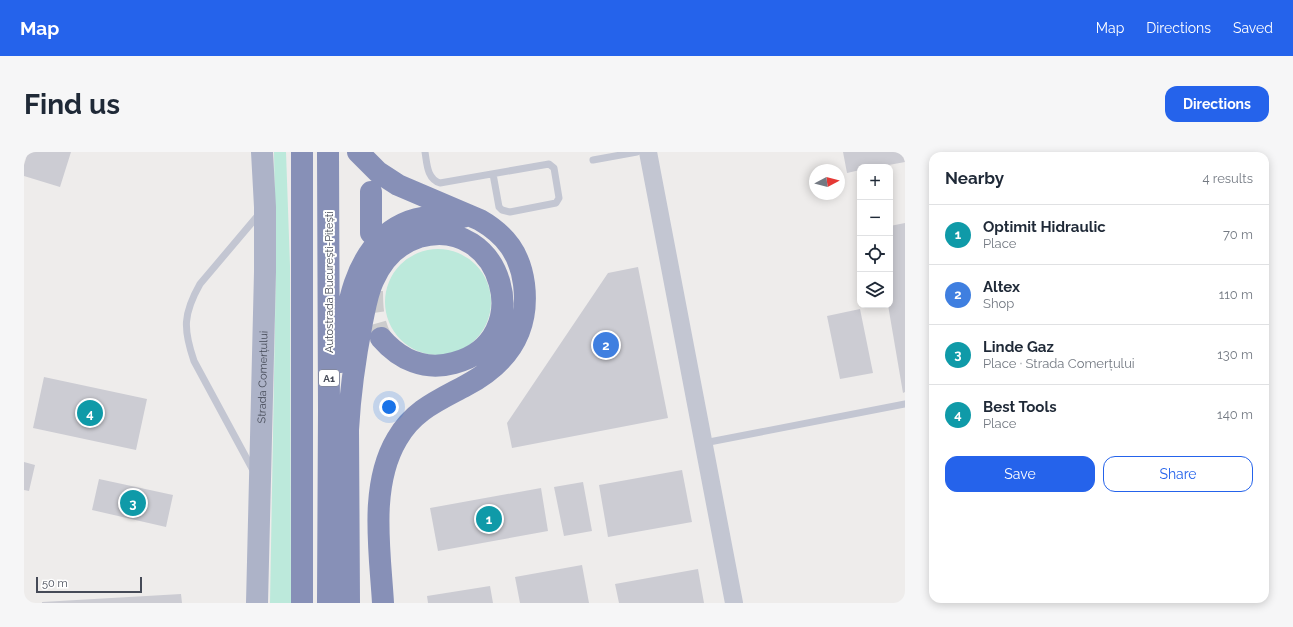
<!DOCTYPE html>
<html lang="en">
<head>
<meta charset="utf-8">
<style>
  :root { --surface:#fff; --page:#f6f6f7; --text:#1f2937; --muted:#747a83; --line:#e0e1e3; --accent:#2563eb }
  body { margin:0; font-family:Raleway,sans-serif; background:var(--page); color:var(--text) }
  .controls { position:absolute; right:12px; top:12px; display:grid; overflow:hidden; border-radius:8px; box-shadow:0 2px 10px #0003 }
  .controls button { width:36px; height:36px; display:grid; place-items:center; padding:0; border:0; border-bottom:1px solid var(--line); background:var(--surface); color:var(--text); font:20px sans-serif }
  .compass { position:absolute; left:785px; top:12px; width:36px; height:36px; border-radius:50%; background:var(--surface); box-shadow:0 2px 10px #0003; rotate:83deg }
  .scale { position:absolute; left:12px; bottom:10px; width:106px; box-sizing:border-box; padding-left:4px; border:2px solid #454a57; border-top:0; font-size:11px; line-height:14px; white-space:nowrap; color:#454a57; -webkit-text-stroke:3px #fff; paint-order:stroke }
  .you { position:absolute; left:365px; top:255px; width:14px; height:14px; margin:-10px; border:3px solid #fff; border-radius:50%; background:#1a73e8; box-shadow:0 0 0 6px #1a73e833 }
  .badge { display:grid; place-items:center; width:26px; height:26px; border-radius:50%; background:var(--accent); color:#fff; font-size:13px; font-weight:700 }
  .pin { position:absolute; translate:-50% -50%; border:2px solid #fff; box-shadow:0 1px 4px #0006 }
  .list { margin:0; padding:0; list-style:none }
  h2 { display:flex; justify-content:space-between; align-items:center; height:52px; margin:0; padding:0 16px; font-size:17px }
  h2 small { font-size:13px; font-weight:400; color:var(--muted) }
  .list li { display:grid; grid-template-columns:26px 1fr auto; gap:12px; align-items:center; box-sizing:border-box; height:60px; padding:0 16px; border-top:1px solid var(--line) }
  .list b { display:block; font-size:15px; white-space:nowrap }
  .list p { margin:0; font-size:13px; white-space:nowrap; color:var(--muted) }
  .list em { font-size:13px; font-style:normal; color:var(--muted) }
  .actions { display:flex; gap:8px; padding:12px 16px }
  .actions a { flex:1; padding:9px 0; border:1px solid var(--accent); border-radius:12px; text-align:center; font-size:14px; color:var(--accent) }
  .actions .main { background:var(--accent); color:#fff }
  .icon { flex:none; width:22px; height:22px; fill:none; stroke:currentColor; stroke-width:2; stroke-linecap:round; stroke-linejoin:round }
  .map { position:relative; flex:none; width:881px; height:451px; overflow:hidden; border-radius:12px }
  header { display:flex; align-items:center; gap:24px; box-sizing:border-box; height:56px; padding:0 20px; background:var(--accent); color:#fff }
  header strong { font-size:19px }
  nav { display:flex; gap:22px; margin-inline-start:auto; font-size:14px }
  .intro { display:flex; align-items:center; justify-content:space-between; box-sizing:border-box; height:96px; padding:0 24px }
  h1 { margin:0; font-size:28px }
  .button { padding:10px 18px; border-radius:12px; background:var(--accent); color:#fff; font-size:14px; font-weight:700 }
  main { display:flex; gap:24px; padding:0 24px }
  aside { flex:1; background:var(--surface); border-radius:12px; box-shadow:0 2px 10px #0003 }
  .map>svg:first-child { display:block }
  .green { fill:#bce9db }
  .building { fill:#ccccd3 }
  .lines { fill:none; stroke-linecap:round; stroke-linejoin:round }
  .motorway-tunnel { stroke:#cccccd; stroke-width:22; stroke-dasharray:22 11; stroke-linecap:butt }
  .service { stroke:#c3c6d2; stroke-width:7 }
  .tertiary { stroke:#c3c6d2; stroke-width:18 }
  .primary { stroke:#adb3c8; stroke-width:22 }
  .motorway { stroke:#8790b7; stroke-width:22 }
  .labels { text-anchor:middle; dominant-baseline:central; stroke-width:4; stroke-linejoin:round; paint-order:stroke }
  .shield { fill:#fff; stroke:#7d8089; stroke-width:1 }
  .shield-label { font-size:10px; font-weight:bold; fill:#454a57 }
  .street-label { font-size:11px; fill:#454a57; stroke:#fff }
</style>
</head>
<body>
<header>
<strong>Map</strong>
<nav><a>Map</a><a>Directions</a><a>Saved</a></nav>
</header>
<div class="intro"><h1>Find us</h1><a class="button">Directions</a></div>
<main>
<div class="map">
<svg width="881" height="451" viewBox="0 0 881 451">
  <rect width="100%" height="100%" fill="#eeeceb"/>
  <path class="green" d="M 250,0 L 262,0 L 266,114 L 267,451 L 246,451 L 252,114 Z
    M361 150a53 53 0 1 1 106 0a53 53 0 1 1-106 0Z"/>
  <path class="building" d="M 4,0 L 47,0 L 36,35 L 0,24 L 0,13 Z
    M 819,0 L 881,0 L 881,10 L 854,15 L 836,15 L 836,18 L 823,21 Z
    M 881,71 L 881,240 L 879,241 L 864,153 L 866,153 L 866,74 Z
    M 614,115 L 644,266 L 488,296 L 483,271 L 584,121 Z
    M 836,157 L 849,221 L 816,227 L 803,164 Z
    M 20,225 L 123,247 L 112,298 L 9,276 Z
    M 0,310 L 11,313 L 5,339 L 0,338 Z
    M 658,318 L 668,370 L 584,385 L 575,333 Z
    M 75,327 L 149,343 L 142,375 L 68,358 Z
    M 559,330 L 568,379 L 540,384 L 530,335 Z
    M 517,336 L 524,379 L 414,399 L 406,356 Z
    M 558,413 L 565,451 L 496,451 L 491,425 Z
    M 674,417 L 680,451 L 595,451 L 591,432 Z
    M 466,434 L 469,451 L 404,451 L 403,444 Z
    M 157,442 L 158,451 L 18,451 L 18,450 Z"/>
  <g class="lines">
    <path class="motorway-tunnel" d="M 348,139 C 348,156 349,171 357,186"/>
    <path class="service" d="M 401,0 C 403,12 403,27 416,31 L 525,12 L 530,16 L 535,46 L 532,51 L 486,60 L 478,58 L 475,55 L 469,22
      M 569,8 L 613,0
      M 680,291 L 881,252
      M 230,320 L 170,209 C 159,177 159,162 176,132 L 236,61"/>
    <path class="tertiary" d="M 624,0 L 710,451"/>
    <path class="primary" id="s1" d="M 233,451 L 241,120 L 241,55 L 238,0"/>
    <path class="motorway" d="M 278,0 L 278,451
      M 304,0 L 305,257 L 304,451
      M 334,0 L 354,20 L 374,33 L 456,68 C 482,83 496,102 500,132 C 506,181 483,212 441,234 C 413,249 389,259 373,287 C 345,334 356,399 359,451
      M 347,81 L 347,40
      M 317,210 C 321,160 329,96 379,72 C 397,63 419,64 439,65
      M 325,451 L 324,278 C 326,241 331,206 338,170 C 341,156 343,142 349,129 C 358,108 373,92 395,85 C 478,61 515,189 430,211 C 401,219 376,208 357,186"/>
  </g>
  <g class="labels">
    <rect class="shield" x="295" y="218" width="20" height="16" rx="3"/>
    <g class="shield-label">
      <text x="305" y="226">A1</text>
    </g>
    <g class="street-label">
      <text transform="translate(305 130) rotate(-90)">Autostrada București-Pitești</text>
      <text stroke="none"><textPath href="#s1" startOffset="226">Strada Comerțului</textPath></text>
    </g>
  </g>
</svg>
<div class="controls">
<button>+</button>
<button>−</button>
<button><svg class="icon" aria-label="locate" viewBox="0 0 24 24"><circle cx="12" cy="12" r="6"/><path d="M12 2v4M12 18v4M2 12h4M18 12h4"/></svg></button>
<button><svg class="icon" aria-label="layers" viewBox="0 0 24 24"><path d="M12 4l9 5-9 5-9-5zM3 14l9 5 9-5"/></svg></button>
</div>
<svg class="compass" viewBox="-18 -18 36 36"><path d="M0-13l5 13h-10z" fill="#e53935"/><path d="M0 13l5-13h-10z" fill="#747a83"/></svg>
<div class="scale">50 m</div>
<div class="you"></div>
<div class="pin badge" style="left:465px;top:367px;background:#0f9aa8">1</div>
<div class="pin badge" style="left:582px;top:193px;background:#3f7fe0">2</div>
<div class="pin badge" style="left:109px;top:351px;background:#0f9aa8">3</div>
<div class="pin badge" style="left:66px;top:261px;background:#0f9aa8">4</div>
</div>
<aside>
<h2>Nearby<small>4 results</small></h2>
<ul class="list">
<li><span class="badge" style="background:#0f9aa8">1</span><div><b>Optimit Hidraulic</b><p>Place</p></div><em>70 m</em></li>
<li><span class="badge" style="background:#3f7fe0">2</span><div><b>Altex</b><p>Shop</p></div><em>110 m</em></li>
<li><span class="badge" style="background:#0f9aa8">3</span><div><b>Linde Gaz</b><p>Place · Strada Comerțului</p></div><em>130 m</em></li>
<li><span class="badge" style="background:#0f9aa8">4</span><div><b>Best Tools</b><p>Place</p></div><em>140 m</em></li>
</ul>
<div class="actions"><a class="main">Save</a><a>Share</a></div>
</aside>
</main>
</body>
</html>
